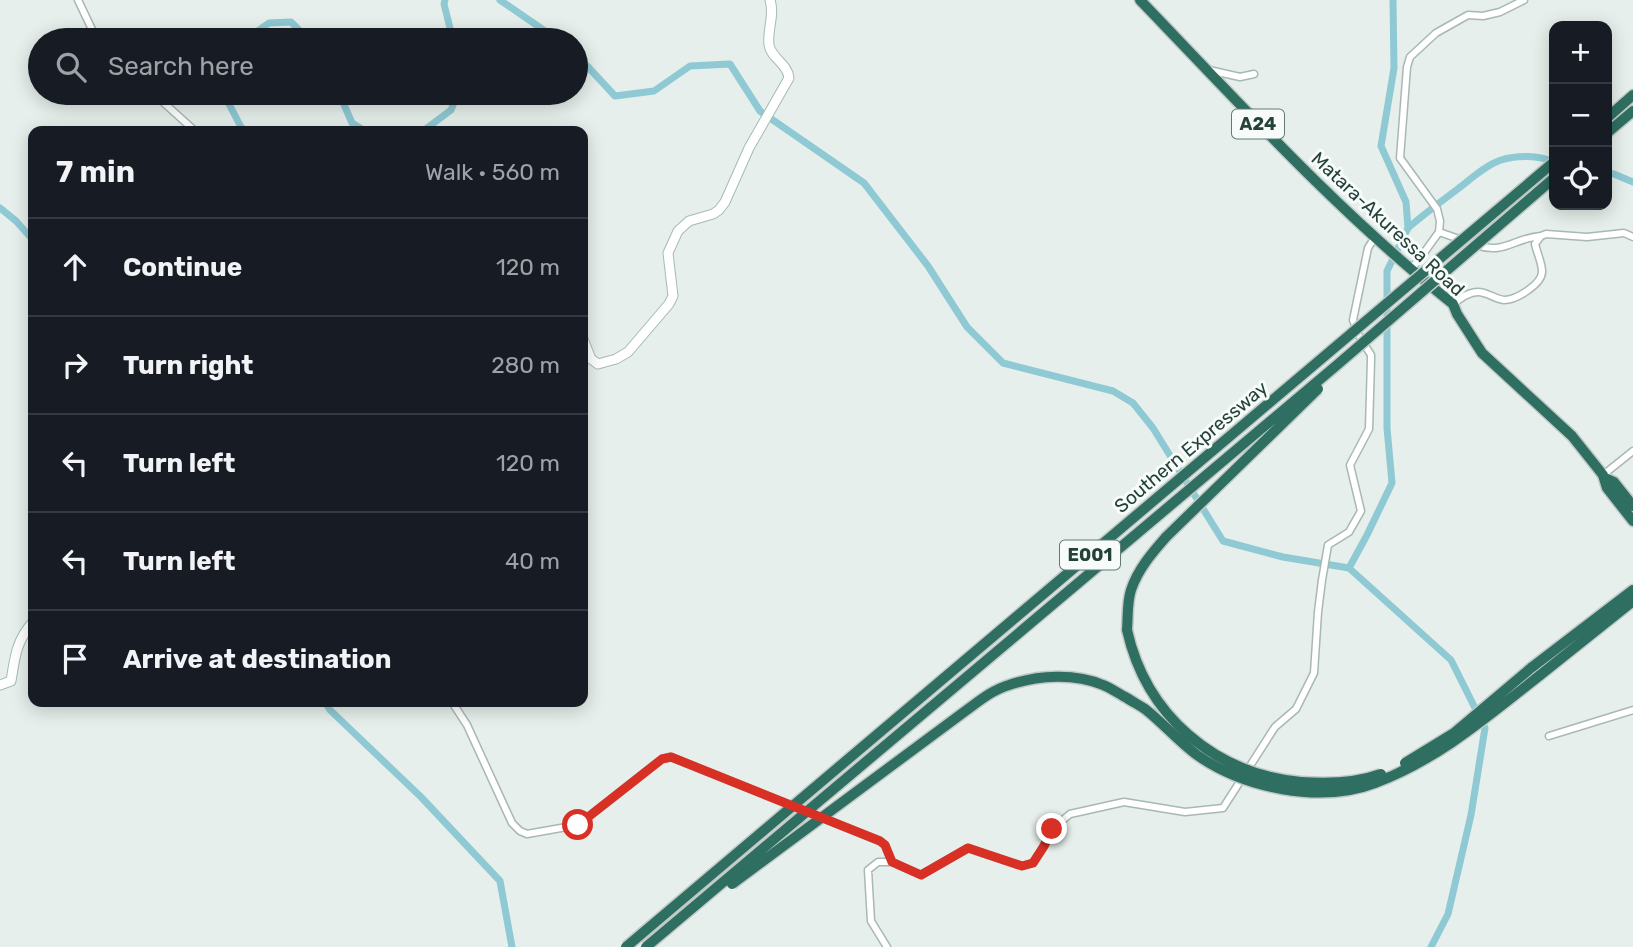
<!DOCTYPE html>
<html lang="en">
<head>
<meta charset="utf-8">
<style>
  :root { --surface:#171b24; --page:#20242c; --text:#f1f3f6; --muted:#9ea1a6; --line:#363941 }
  body { margin:0; font-family:Rubik,sans-serif; background:var(--page); color:var(--text) }
  .controls { position:absolute; right:21px; top:21px; display:grid; overflow:hidden; border-radius:14px; box-shadow:0 4px 18px #0003 }
  .controls button { width:63px; height:63px; display:grid; place-items:center; padding:0; border:0; border-bottom:2px solid var(--line); background:var(--surface); color:var(--text); font:35px sans-serif }
  .stop { position:absolute; width:21px; height:21px; margin:-16px; border:5px solid #d93025; border-radius:50%; background:#fff }
  .stop.end { background:#d93025; border-color:#fff; box-shadow:0 2px 7px #0008 }
  .list { margin:0; padding:0; list-style:none }
  h2 { display:flex; justify-content:space-between; align-items:center; height:91px; margin:0; padding:0 28px; font-size:30px }
  h2 small { font-size:23px; font-weight:400; color:var(--muted) }
  .list li { display:grid; grid-template-columns:46px 1fr auto; gap:21px; align-items:center; box-sizing:border-box; height:98px; padding:0 28px; border-top:2px solid var(--line) }
  .list b { display:block; font-size:26px; white-space:nowrap }
  .list em { font-size:23px; font-style:normal; color:var(--muted) }
  .icon { flex:none; width:38px; height:38px; fill:none; stroke:currentColor; stroke-width:2; stroke-linecap:round; stroke-linejoin:round }
  .map { position:relative; flex:none; width:1633px; height:947px; overflow:hidden }
  .search { position:absolute; background:var(--surface); box-shadow:0 4px 18px #0003; left:28px; top:28px; width:560px; height:77px; display:flex; align-items:center; gap:18px; box-sizing:border-box; padding:0 24px; border-radius:38px; color:var(--muted); font-size:26px }
  .panel { position:absolute; background:var(--surface); box-shadow:0 4px 18px #0003; left:28px; top:126px; width:560px; height:581px; border-radius:14px }
  .map>svg:first-child { display:block }
  .lines { fill:none; stroke-linecap:round; stroke-linejoin:round }
  .canal { stroke:#8ec9d4; stroke-width:7 }
  .street-casing { stroke:#a8b8b2; stroke-width:9 }
  .secondary-casing { stroke:#a4bbb3; stroke-width:11 }
  .highway-casing { stroke:#c2cac8; stroke-width:13 }
  .street { stroke:#fff; stroke-width:6 }
  .secondary { stroke:#fff; stroke-width:9 }
  .highway { stroke:#2f6f62; stroke-width:10 }
  .highway-bridge-casing { stroke:#c2cac8; stroke-width:13; stroke-linecap:butt }
  .highway-bridge { stroke:#2f6f62; stroke-width:10 }
  .route { stroke:#d93025; stroke-width:9 }
  .labels { text-anchor:middle; dominant-baseline:central; stroke-width:6; stroke-linejoin:round; paint-order:stroke }
  .shield { fill:#f7fbf9; stroke:#637a73; stroke-width:2 }
  .shield-label { font-size:18px; font-weight:bold; fill:#24423a }
  .street-label { font-size:19px; fill:#24423a; stroke:#f7fbf9 }
</style>
</head>
<body>
<div class="map">
<svg width="1633" height="947" viewBox="0 0 1633 947">
  <rect width="100%" height="100%" fill="#e6efeb"/>
  <g class="lines">
    <path class="canal" d="M 445,0 L 444,4 L 453,40
      M 500,0 L 558,40
      M 245,40 L 269,23 L 291,22 L 309,40
      M 576,54 L 615,96 L 654,91 L 690,66 L 730,64 L 760,111 L 864,183 L 928,266 L 967,327 L 1003,363 L 1113,391 L 1133,403 L 1153,428 L 1223,541 L 1283,557 L 1349,568 L 1451,660 L 1485,728 L 1471,815 L 1448,914 L 1431,947
      M 231,93 L 229,104 L 241,127 L 245,131
      M 339,93 L 352,123 L 365,131
      M 418,131 L 423,131 L 451,110 L 458,93
      M 1607,173 L 1614,174 L 1633,182
      M 0,208 L 16,221 L 33,240
      M 1408,228 C 1424,214 1442,201 1459,188 C 1472,178 1486,165 1501,160 C 1517,155 1539,155 1554,162
      M 1349,568 L 1367,535 L 1392,483 L 1387,428 L 1387,271 L 1408,228 L 1406,202 L 1381,146 L 1394,68 L 1393,0
      M 325,702 L 330,710 L 421,797 L 500,881 L 512,947"/>
    <g class="street-casing">
      <path id="street" d="M 78,0 L 97,40
        M 1209,70 L 1240,77 L 1254,74
        M 153,93 L 195,131
        M 1439,232 L 1462,240
        M 1476,245 C 1504,255 1514,238 1541,236
        M 1411,269 L 1421,257 L 1439,232 L 1440,221 L 1437,209 L 1400,158 L 1407,67 L 1410,57 L 1436,33 L 1468,15 L 1483,16 L 1500,12 L 1524,0
        M 1453,304 C 1460,299 1468,292 1478,292 C 1487,292 1495,299 1504,300 C 1516,300 1543,284 1542,271 C 1542,263 1537,253 1535,244 L 1541,236 L 1546,234 L 1587,237 L 1624,233 L 1633,237
        M 1603,475 L 1633,451
        M 452,702 L 467,725 L 512,823 L 520,831 L 527,834 L 578,825 L 662,759 L 671,757 L 880,841 L 885,845 L 892,862
        M 1549,736 L 1633,710
        M 887,947 L 871,921 L 868,870 L 878,862 L 892,862 L 921,875 L 968,848 L 1022,866 L 1033,863 L 1044,846 L 1052,829 L 1070,814 L 1124,802 L 1185,812 L 1223,808 L 1275,727 L 1296,709 L 1314,673 L 1318,612 L 1322,580 L 1328,545 L 1349,532 L 1361,511 L 1350,465 L 1369,429 L 1371,360 L 1371,355 L 1359,336 L 1353,320 L 1368,248 L 1375,237"/>
    </g>
    <g class="secondary-casing">
      <path id="secondary" d="M 583,339 L 591,359 L 598,364 L 616,359 L 628,352 L 669,304 L 673,296 L 668,253 L 678,231 L 689,221 L 713,214 L 719,210 L 725,202 L 749,148 L 789,78 C 788,64 771,58 769,45 C 767,30 775,15 770,0
        M 0,685 L 11,681 C 15,657 16,641 33,622"/>
    </g>
    <g class="highway-casing">
      <path id="highway" d="M 1140,0 C 1241,105 1339,213 1453,304 L 1457,314 L 1482,353 L 1572,436 L 1603,475 L 1607,488 L 1633,521
        M 1607,118 L 1633,95
        M 1607,133 L 1633,111
        M 1605,478 L 1614,482 L 1633,506
        M 1127,630 C 1128,617 1127,602 1131,590 C 1138,569 1152,553 1166,537
        M 1531,668 L 1633,590
        M 1539,676 L 1633,601"/>
    </g>
    <use href="#street" class="street"/>
    <use href="#secondary" class="secondary"/>
    <use href="#highway" class="highway"/>
    <g class="highway-bridge-casing">
      <path id="highway-bridge" d="M 1166,537 L 1318,389
        M 1127,630 C 1146,715 1214,774 1301,782 C 1328,784 1356,783 1381,774
        M 1405,763 L 1454,733 L 1531,668
        M 732,884 L 964,712 C 978,702 992,690 1009,685 C 1038,675 1075,673 1103,685 C 1111,688 1119,694 1127,698 C 1133,702 1139,705 1145,709 C 1163,723 1178,741 1197,755 C 1244,788 1320,804 1375,783 C 1437,760 1487,717 1539,676
        M 626,947 L 1554,162
        M 646,947 L 1337,365 L 1554,178"/>
    </g>
    <use href="#highway-bridge" class="highway-bridge"/>
  </g>
  <g class="lines">
    <path class="route" d="M 578,825 L 662,759 L 671,757 L 880,841 L 885,845 L 892,862 L 921,875 L 968,848 L 1022,866 L 1033,863 L 1044,846 L 1052,829"/>
  </g>
  <g class="labels">
    <g class="shield">
      <rect x="1232" y="109.5" width="52" height="29" rx="5"/>
      <rect x="1060" y="540.5" width="60" height="29" rx="5"/>
    </g>
    <g class="shield-label">
      <text x="1258" y="124">A24</text>
      <text x="1090" y="555">E001</text>
    </g>
    <g class="street-label">
      <text transform="translate(1388 224) rotate(43)">Matara-Akuressa Road</text>
      <text transform="translate(1191 447) rotate(-40)">Southern Expressway</text>
    </g>
  </g>
</svg>
<div class="controls">
<button>+</button>
<button>−</button>
<button><svg class="icon" aria-label="locate" viewBox="0 0 24 24"><circle cx="12" cy="12" r="6"/><path d="M12 2v4M12 18v4M2 12h4M18 12h4"/></svg></button>
</div>
<div class="stop" style="left:578px;top:825px"></div>
<div class="stop end" style="left:1052px;top:829px"></div>
<div class="search"><svg class="icon" aria-label="search" viewBox="0 0 24 24"><circle cx="10" cy="10" r="6"/><path d="M15 15l6 6"/></svg>Search here</div>
<section class="panel">
<h2>7 min<small>Walk · 560 m</small></h2>
<ul class="list">
<li><svg class="icon" aria-label="ahead" viewBox="0 0 24 24"><path d="M12 20V5M6 11l6-6 6 6"/></svg><div><b>Continue</b></div><em>120 m</em></li>
<li><svg class="icon" aria-label="right" viewBox="0 0 24 24"><path d="M7 20v-9h11M14 6l5 5-5 5"/></svg><div><b>Turn right</b></div><em>280 m</em></li>
<li><svg class="icon" aria-label="left" viewBox="0 0 24 24"><path d="M17 20v-9H6M10 6l-5 5 5 5"/></svg><div><b>Turn left</b></div><em>120 m</em></li>
<li><svg class="icon" aria-label="left" viewBox="0 0 24 24"><path d="M17 20v-9H6M10 6l-5 5 5 5"/></svg><div><b>Turn left</b></div><em>40 m</em></li>
<li><svg class="icon" aria-label="arrive" viewBox="0 0 24 24"><path d="M6 21V4h12l-3 4 3 4H6"/></svg><div><b>Arrive at destination</b></div></li>
</ul>
</section>
</div>
</body>
</html>
